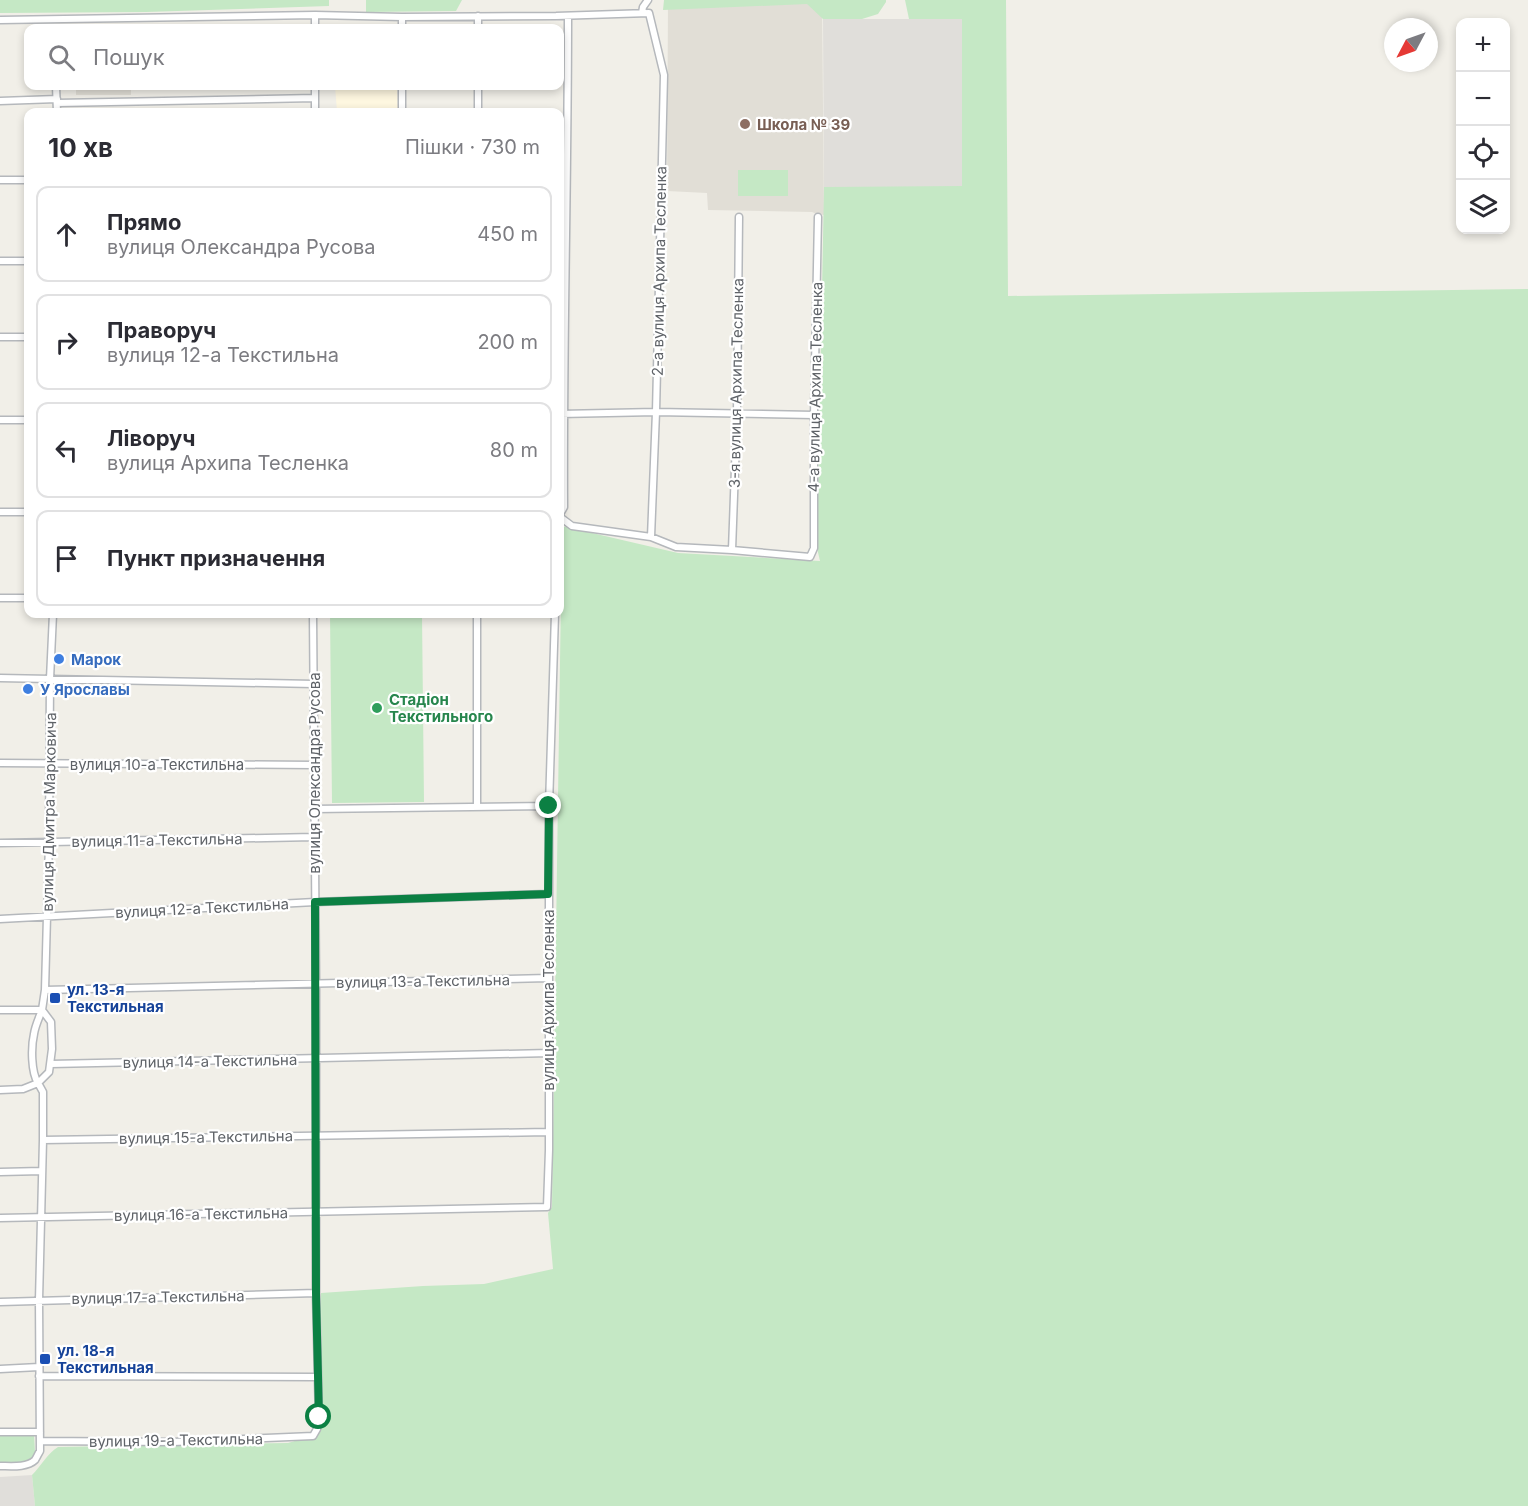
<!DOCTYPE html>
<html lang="uk">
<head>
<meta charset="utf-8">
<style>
  :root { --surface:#fff; --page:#f7f7f7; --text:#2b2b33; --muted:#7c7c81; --line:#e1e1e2 }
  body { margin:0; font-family:Inter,sans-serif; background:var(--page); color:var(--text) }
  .controls { position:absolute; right:18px; top:18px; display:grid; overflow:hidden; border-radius:12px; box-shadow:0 3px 9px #0003 }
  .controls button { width:54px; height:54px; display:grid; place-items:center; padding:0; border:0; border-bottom:2px solid var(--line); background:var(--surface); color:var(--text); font:30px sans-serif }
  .compass { position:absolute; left:1384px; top:18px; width:54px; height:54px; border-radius:50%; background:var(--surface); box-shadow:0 3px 9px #0003; rotate:229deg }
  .stop { position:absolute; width:18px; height:18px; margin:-14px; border:4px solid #0b8043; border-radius:50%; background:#fff }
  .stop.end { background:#0b8043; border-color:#fff; box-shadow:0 2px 6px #0008 }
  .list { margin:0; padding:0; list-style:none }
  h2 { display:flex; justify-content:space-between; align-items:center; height:78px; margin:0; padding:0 24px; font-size:26px }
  h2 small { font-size:20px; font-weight:400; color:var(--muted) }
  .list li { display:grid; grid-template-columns:39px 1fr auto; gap:18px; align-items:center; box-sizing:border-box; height:96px; margin:0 12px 12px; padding:0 12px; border:2px solid var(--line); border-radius:12px }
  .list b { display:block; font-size:22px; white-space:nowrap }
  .list p { margin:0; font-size:20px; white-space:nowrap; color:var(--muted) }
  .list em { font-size:20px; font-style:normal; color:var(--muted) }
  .icon { flex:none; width:33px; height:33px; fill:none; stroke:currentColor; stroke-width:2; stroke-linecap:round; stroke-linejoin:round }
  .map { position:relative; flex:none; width:1528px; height:1506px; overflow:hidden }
  .search { position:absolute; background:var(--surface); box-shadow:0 3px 9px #0003; left:24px; top:24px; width:540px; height:66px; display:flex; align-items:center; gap:15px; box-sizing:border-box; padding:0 21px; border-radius:12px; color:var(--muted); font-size:22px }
  .panel { position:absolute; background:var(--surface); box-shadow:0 3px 9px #0003; left:24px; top:108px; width:540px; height:510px; border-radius:12px }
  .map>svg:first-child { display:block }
  .commercial { fill:#fef7e0 }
  .industrial { fill:#e0deda }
  .education { fill:#e1ded6 }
  .green { fill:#c5e8c5 }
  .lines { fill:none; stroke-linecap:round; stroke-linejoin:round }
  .street-casing { stroke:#b5b8bc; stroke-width:9 }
  .street { stroke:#fff; stroke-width:6 }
  .route { stroke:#0b8043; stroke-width:8 }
  .education-dot { fill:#8d6e63; stroke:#fff; stroke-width:2 }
  .shop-dot { fill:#3f7fe0; stroke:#fff; stroke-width:2 }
  .leisure-dot { fill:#2e9e5b; stroke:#fff; stroke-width:2 }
  .transit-dot { fill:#1a4fb4; stroke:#fff; stroke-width:2 }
  .labels { text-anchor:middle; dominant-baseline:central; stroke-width:4.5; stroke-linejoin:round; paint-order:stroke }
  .education-label { font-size:15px; font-weight:bold; fill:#785e54; stroke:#fff; text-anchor:start }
  .street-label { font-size:15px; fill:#5f6368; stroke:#fff }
  .shop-label { font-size:15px; font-weight:bold; fill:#366cbe; stroke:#fff; text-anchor:start }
  .leisure-label { font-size:15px; font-weight:bold; fill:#27864d; stroke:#fff; text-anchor:start }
  .transit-label { font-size:15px; font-weight:bold; fill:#164399; stroke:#fff; text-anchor:start }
</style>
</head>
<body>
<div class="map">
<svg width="1528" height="1506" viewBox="0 0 1528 1506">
  <rect width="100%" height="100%" fill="#f1efe8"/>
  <path class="commercial" d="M 335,86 L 397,86 L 398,111 L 337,111 Z"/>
  <path class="industrial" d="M 823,19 L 962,19 L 962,187 L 824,187 Z
    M 32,1475 L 35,1506 L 0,1506 L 0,1477 Z"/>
  <path class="education" d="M 668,0 L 822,0 L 824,215 L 817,214 L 812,212 L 708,210 L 707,193 L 667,191 Z
    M 76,86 L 131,86 L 131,95 L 76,95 Z"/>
  <path class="green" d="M 0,0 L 329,0 L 329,6 L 146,12 L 0,13 Z
    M 366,0 L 462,0 L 456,11 L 366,12 Z
    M 664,0 L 886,0 L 886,2 L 878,14 L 862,19 L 823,19 L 807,4 L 663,10 Z
    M 905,0 L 1006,0 L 1008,296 L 1528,289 L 1528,1506 L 35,1506 L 32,1475 C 41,1466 47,1454 58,1447 L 288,1443 L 305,1438 L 314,1438 L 321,1427 L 322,1417 L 321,1293 L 423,1286 L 484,1284 L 553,1269 L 548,1213 L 552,1207 L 562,526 L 678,553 L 820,561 L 817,548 L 824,187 L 962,186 L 962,19 L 909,19 Z
    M 788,170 L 788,196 L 738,196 L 738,170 Z
    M 330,614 L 422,614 L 424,802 L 332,803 Z
    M 0,1434 L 34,1434 L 35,1452 L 32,1459 L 25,1463 L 0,1464 Z"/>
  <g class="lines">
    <g class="street-casing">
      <path id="street" d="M 642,13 L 643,7 L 648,0
        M 402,17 L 402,28
        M 0,20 L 315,15 L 402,17 L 556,16 L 649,13 L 664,75 L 656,412 L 651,537
        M 315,28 L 315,15
        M 478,28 L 478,16
        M 56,86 L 57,112
        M 402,86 L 402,112
        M 0,101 L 57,99
        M 57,103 L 315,98
        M 315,112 L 315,86
        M 478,112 L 478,86
        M 0,180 L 28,180
        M 0,261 L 28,261
        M 0,337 L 28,337
        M 560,414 L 656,412 L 814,415
        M 0,420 L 28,420
        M 0,512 L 28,512
        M 560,514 L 564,507 C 563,343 568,180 568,16
        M 560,517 L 572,526 L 651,537 L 676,547 L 732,550 L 810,557 L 814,548 L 814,415 L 818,217
        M 732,550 L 737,414 L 739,217
        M 0,598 L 28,598
        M 477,614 L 477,806
        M 0,678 L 314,684
        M 0,763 L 315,765
        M 314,809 L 549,806
        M 0,843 L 314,837
        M 0,919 L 315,902 L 548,894
        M 45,990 L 548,978
        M 0,1010 L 42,1010 C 39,1018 35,1026 34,1034 C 31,1047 31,1072 38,1083 L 23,1089 L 0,1090
        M 51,1064 L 549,1053
        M 43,1140 L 548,1132
        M 0,1172 L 42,1171
        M 0,1218 L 547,1207 L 549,1150 L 549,806 L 555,614
        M 0,1302 L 316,1293
        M 0,1369 L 39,1367
        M 39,1376 L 317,1377
        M 0,1432 L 40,1432
        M 40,1441 L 173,1442 L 313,1436 L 317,1429 L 319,1421 L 316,1293 L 316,984 L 313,614
        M 0,1466 C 10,1466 27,1468 35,1460 C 37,1457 38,1454 40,1451 L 39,1300 L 43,1140 L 43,1092 L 38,1083 L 49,1072 L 52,1049 L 51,1022 L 42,1010 L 45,990 L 49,842 L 50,679 L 53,614"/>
    </g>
    <use href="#street" class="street"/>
  </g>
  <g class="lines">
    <path class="route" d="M 319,1417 L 316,1293 L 315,902 L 548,894 L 549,806"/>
  </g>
  <circle class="education-dot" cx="745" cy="124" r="6"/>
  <g class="shop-dot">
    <circle cx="59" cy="659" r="6"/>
    <circle cx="28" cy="689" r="6"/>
  </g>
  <circle class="leisure-dot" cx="377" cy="708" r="6"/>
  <g class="transit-dot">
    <rect x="49" y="992" width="12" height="12" rx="3"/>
    <rect x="39" y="1353" width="12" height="12" rx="3"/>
  </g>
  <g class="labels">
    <g class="education-label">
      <text x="757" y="124">Школа № 39</text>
    </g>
    <g class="street-label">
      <text transform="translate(659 271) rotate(-89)">2-а вулиця Архипа Тесленка</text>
      <text transform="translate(736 383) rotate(-89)">3-я вулиця Архипа Тесленка</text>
      <text transform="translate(815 387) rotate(-89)">4-а вулиця Архипа Тесленка</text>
      <text x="157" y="764">вулиця 10-а Текстильна</text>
      <text transform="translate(314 773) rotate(-90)">вулиця Олександра Русова</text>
      <text transform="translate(49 812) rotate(-89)">вулиця Дмитра Марковича</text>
      <text transform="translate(157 840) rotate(-1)">вулиця 11-а Текстильна</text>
      <text transform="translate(202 908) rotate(-3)">вулиця 12-а Текстильна</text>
      <text transform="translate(423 981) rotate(-1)">вулиця 13-а Текстильна</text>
      <text transform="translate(548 1000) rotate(-90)">вулиця Архипа Тесленка</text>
      <text transform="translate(210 1061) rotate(-1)">вулиця 14-а Текстильна</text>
      <text transform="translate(206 1137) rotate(-1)">вулиця 15-а Текстильна</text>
      <text transform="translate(201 1214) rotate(-1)">вулиця 16-а Текстильна</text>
      <text transform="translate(158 1297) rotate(-1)">вулиця 17-а Текстильна</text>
      <text transform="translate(176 1440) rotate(-1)">вулиця 19-а Текстильна</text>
    </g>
    <g class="shop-label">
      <text x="71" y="659">Марок</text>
      <text x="40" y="689">У Ярославы</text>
    </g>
    <g class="leisure-label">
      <text x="389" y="699">Стадіон<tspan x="389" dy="17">Текстильного</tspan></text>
    </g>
    <g class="transit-label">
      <text x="67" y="989">ул. 13-я<tspan x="67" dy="17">Текстильная</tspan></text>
      <text x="57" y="1350">ул. 18-я<tspan x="57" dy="17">Текстильная</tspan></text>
    </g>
  </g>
</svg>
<div class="controls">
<button>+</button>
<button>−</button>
<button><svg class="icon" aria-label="locate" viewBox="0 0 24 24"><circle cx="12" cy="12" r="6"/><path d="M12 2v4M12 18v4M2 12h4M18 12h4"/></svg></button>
<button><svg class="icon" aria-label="layers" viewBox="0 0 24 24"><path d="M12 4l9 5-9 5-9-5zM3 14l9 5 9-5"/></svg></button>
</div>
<svg class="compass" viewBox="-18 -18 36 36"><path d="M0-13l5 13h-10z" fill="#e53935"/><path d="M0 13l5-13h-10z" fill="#7c7c81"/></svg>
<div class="stop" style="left:319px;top:1417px"></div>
<div class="stop end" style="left:549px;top:806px"></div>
<div class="search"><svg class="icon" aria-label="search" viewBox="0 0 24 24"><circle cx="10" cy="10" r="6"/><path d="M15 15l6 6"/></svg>Пошук</div>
<section class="panel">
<h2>10 хв<small>Пішки · 730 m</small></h2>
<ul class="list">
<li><svg class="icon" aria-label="ahead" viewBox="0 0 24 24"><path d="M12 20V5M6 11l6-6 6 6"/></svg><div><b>Прямо</b><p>вулиця Олександра Русова</p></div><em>450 m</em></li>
<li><svg class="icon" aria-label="right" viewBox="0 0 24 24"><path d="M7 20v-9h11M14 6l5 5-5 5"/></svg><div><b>Праворуч</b><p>вулиця 12-а Текстильна</p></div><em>200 m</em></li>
<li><svg class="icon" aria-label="left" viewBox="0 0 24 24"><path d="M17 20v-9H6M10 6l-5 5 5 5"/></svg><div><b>Ліворуч</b><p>вулиця Архипа Тесленка</p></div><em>80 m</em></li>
<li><svg class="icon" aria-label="arrive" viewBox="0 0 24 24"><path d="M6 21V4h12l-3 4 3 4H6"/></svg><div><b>Пункт призначення</b></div></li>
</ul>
</section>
</div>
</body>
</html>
